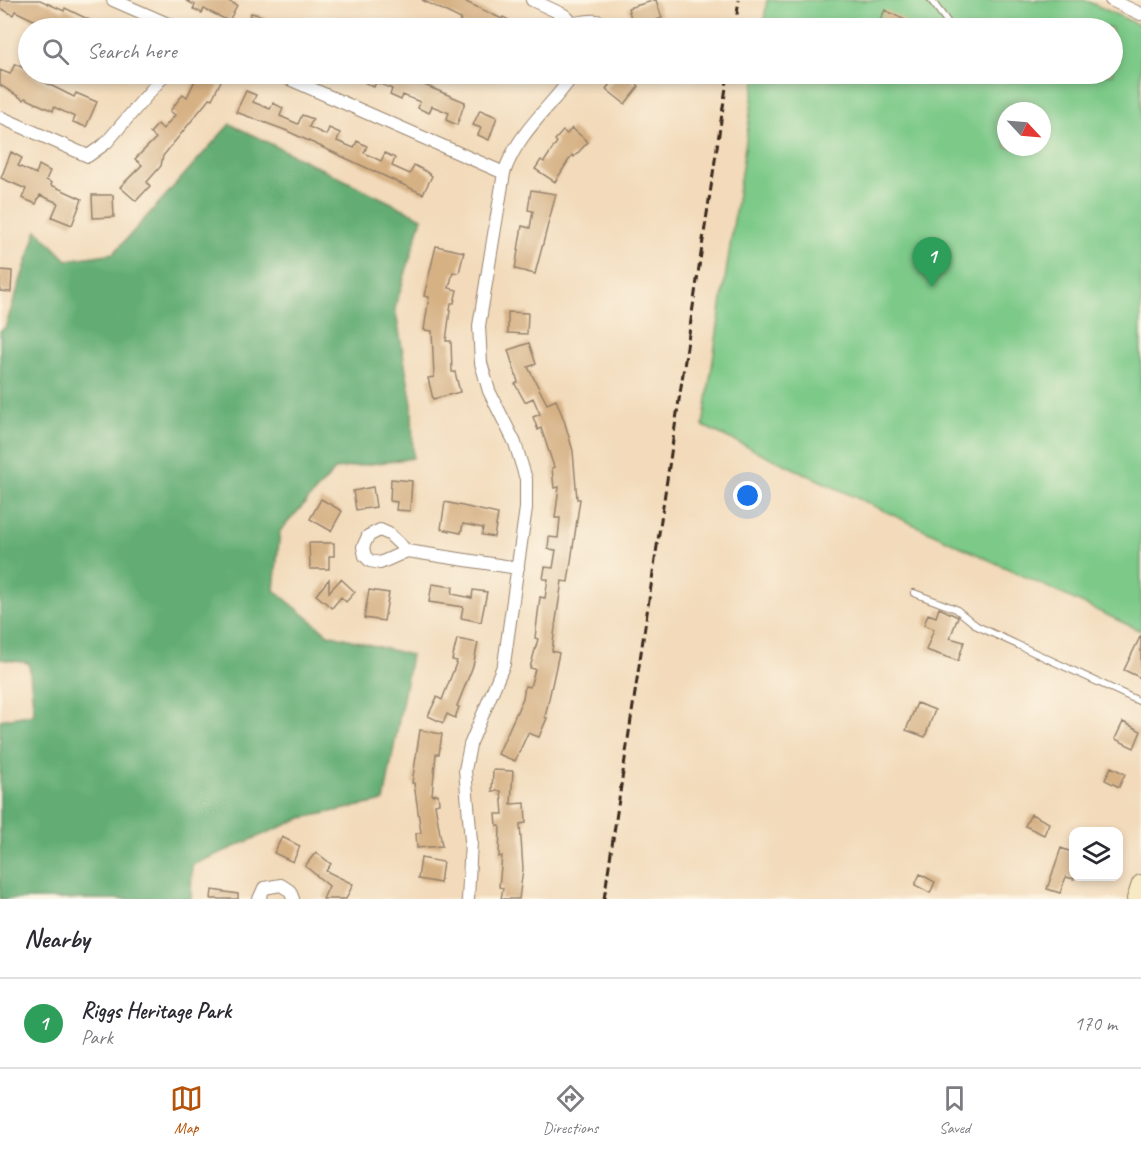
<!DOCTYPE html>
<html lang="en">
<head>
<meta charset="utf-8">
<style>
  :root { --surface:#fff; --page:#f2f2f3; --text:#2b2b33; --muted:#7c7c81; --line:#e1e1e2; --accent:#b45309 }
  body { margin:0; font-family:Caveat,sans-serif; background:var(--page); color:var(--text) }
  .controls { position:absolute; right:18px; bottom:18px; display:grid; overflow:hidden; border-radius:12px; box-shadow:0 3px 9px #0003 }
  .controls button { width:54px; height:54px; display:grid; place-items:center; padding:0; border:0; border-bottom:2px solid var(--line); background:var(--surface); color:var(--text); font:30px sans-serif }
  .compass { position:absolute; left:997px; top:102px; width:54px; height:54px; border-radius:50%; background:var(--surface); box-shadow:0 3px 9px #0003; rotate:116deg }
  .you { position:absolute; left:748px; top:496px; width:21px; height:21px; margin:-15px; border:4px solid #fff; border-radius:50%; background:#1a73e8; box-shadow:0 0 0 9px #1a73e833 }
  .badge { display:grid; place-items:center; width:39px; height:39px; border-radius:50%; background:var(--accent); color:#fff; font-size:20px; font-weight:700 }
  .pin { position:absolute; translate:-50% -50px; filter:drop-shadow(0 2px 3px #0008) }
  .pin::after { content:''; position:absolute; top:32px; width:21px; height:18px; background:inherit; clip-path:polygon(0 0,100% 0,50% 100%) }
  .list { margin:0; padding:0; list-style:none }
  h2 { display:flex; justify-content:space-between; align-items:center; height:78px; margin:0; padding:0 24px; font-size:26px }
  h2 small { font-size:20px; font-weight:400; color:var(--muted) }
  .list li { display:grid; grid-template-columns:39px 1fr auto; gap:18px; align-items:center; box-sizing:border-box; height:90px; padding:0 24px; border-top:2px solid var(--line) }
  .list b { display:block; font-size:22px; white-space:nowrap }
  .list p { margin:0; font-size:20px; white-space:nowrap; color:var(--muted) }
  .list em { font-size:20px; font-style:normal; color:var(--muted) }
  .icon { flex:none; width:33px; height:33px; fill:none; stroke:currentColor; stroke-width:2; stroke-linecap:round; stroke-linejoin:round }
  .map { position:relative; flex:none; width:1141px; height:899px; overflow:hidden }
  .search { position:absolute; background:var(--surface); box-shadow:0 3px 9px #0003; left:18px; right:18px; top:18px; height:66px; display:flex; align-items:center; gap:15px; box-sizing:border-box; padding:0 21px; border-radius:33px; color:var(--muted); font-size:22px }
  .sheet { height:168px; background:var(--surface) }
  nav { display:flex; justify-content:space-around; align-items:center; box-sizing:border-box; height:84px; border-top:2px solid var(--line); background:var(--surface); font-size:16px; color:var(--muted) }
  nav a { display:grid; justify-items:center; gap:3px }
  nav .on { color:var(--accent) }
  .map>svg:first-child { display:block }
  .green { fill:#7bc988; stroke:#5b7a53; stroke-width:1.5; fill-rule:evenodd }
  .forest { fill:#64ad74; stroke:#506c49; stroke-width:1.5 }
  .building { fill:#d6b184 }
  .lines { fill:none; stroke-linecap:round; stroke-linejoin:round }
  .service-casing { stroke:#96826c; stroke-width:8 }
  .minor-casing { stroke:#96826c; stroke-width:14 }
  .secondary-casing { stroke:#96826c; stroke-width:20 }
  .service { stroke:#fff; stroke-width:6 }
  .minor { stroke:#fff; stroke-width:12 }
  .secondary { stroke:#f6e9c3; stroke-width:18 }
  .rail { stroke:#3b2a1e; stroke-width:3; stroke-dasharray:9 4.5; stroke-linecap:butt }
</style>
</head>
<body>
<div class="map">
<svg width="1141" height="899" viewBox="0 0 1141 899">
  <rect width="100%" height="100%" fill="#fcf5e5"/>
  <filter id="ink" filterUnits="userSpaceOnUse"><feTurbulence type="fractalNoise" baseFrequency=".0167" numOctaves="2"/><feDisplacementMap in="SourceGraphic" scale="12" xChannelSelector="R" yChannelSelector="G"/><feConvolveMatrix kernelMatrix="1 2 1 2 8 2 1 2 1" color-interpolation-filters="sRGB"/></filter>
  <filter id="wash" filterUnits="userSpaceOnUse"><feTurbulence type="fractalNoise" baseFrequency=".008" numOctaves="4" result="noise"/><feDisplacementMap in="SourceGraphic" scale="24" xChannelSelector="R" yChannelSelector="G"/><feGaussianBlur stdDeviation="1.35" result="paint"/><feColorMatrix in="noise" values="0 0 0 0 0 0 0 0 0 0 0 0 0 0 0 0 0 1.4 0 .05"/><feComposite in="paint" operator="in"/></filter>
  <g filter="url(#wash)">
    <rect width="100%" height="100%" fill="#f2daba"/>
    <path class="green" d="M 767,0 L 1085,0 L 1141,26 L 1141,631 L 703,426 L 756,74 L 1112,74 L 1112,28 L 763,28 ZM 1006,111 L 1042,111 L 1042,147 L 1006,147 Z"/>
    <path class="forest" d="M 230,124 L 422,218 L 395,308 L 412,404 L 413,458 L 336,469 L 280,531 L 274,590 L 328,634 L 411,655 L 384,801 L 302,818 L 192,865 L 191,899 L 0,899 L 0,720 L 34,714 L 29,663 L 0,659 L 0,331 L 5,328 L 37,230 L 67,260 L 114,253 Z"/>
    <g id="blocks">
      <path class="building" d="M 0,0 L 40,0 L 64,11 L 65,8 L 106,28 L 50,28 L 15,11 L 13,15 L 0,8 Z
        M 185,0 L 226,0 L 237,5 L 229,21 L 204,9 L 202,13 L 193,9 L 195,5 Z
        M 422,0 L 462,0 L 502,19 L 503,17 L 513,22 L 512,24 L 521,28 L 470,28 L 459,23 L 461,19 Z
        M 656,0 L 662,18 L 634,28 L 628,8 Z
        M 885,10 L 905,20 L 901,28 L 881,28 L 884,22 L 880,20 Z
        M 251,13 L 259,15 L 288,28 L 244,28 Z
        M 15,64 L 28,70 L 28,74 L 34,74 L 32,76 L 74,97 L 76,93 L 97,102 L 86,127 L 73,122 L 75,117 L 54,107 L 53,111 L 25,98 L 24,100 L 0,85 L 0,70 L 10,74 Z
        M 198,74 L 210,74 L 222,79 L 212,99 L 210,98 L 163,156 L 161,166 L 147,182 L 150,186 L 136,201 L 120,187 L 142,165 L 135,159 L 156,138 L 150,133 L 158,124 L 163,129 L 175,115 L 170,111 L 183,94 L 187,97 Z
        M 357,74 L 398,74 L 465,102 L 457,125 L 446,120 L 449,113 L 432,106 L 429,113 L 418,108 L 420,102 L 403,95 L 401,100 L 390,95 L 392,89 L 376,82 L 374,87 L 364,82 L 365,77 Z
        M 618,74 L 624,74 L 639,86 L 625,104 L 606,89 Z
        M 246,91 L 256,95 L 253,102 L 270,109 L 273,103 L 283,108 L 280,116 L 298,124 L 302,115 L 313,119 L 309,127 L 326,135 L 329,128 L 340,133 L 337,141 L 354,148 L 357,141 L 367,146 L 364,153 L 381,161 L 385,153 L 395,158 L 392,166 L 410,174 L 414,165 L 425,171 L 432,176 L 423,194 L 285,130 L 236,112 Z
        M 480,110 L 497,117 L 489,140 L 478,135 L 481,128 L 473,125 Z
        M 572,128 L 588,142 L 574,157 L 572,155 L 555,182 L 535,169 L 541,160 L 544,162 L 557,142 L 555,140 L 563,131 L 567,134 Z
        M 11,152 L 22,158 L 18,166 L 36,174 L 39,165 L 50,171 L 46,180 L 52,183 L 51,185 L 82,199 L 72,225 L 52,217 L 58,203 L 40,195 L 36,204 L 22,198 L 26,189 L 1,178 Z
        M 531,190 L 556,194 L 535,274 L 515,269 L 522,226 L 530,228 L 533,211 L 528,210 Z
        M 92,195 L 113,195 L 114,217 L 93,218 Z
        M 436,246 L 464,252 L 459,273 L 453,272 L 449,288 L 457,290 L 454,303 L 451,303 L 446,341 L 451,341 L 452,372 L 455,372 L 460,392 L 433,399 L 428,378 L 434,377 L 432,331 L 424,330 L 429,297 L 424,296 Z
        M 0,270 L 12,271 L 11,292 L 0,291 Z
        M 508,312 L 528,313 L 527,334 L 508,333 Z
        M 529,343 L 536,364 L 528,367 L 547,404 L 556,400 L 564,420 L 573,451 L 577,499 L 580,499 L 568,582 L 562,581 L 556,620 L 552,651 L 559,653 L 545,717 L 547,718 L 539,737 L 528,733 L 515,761 L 498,754 L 523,698 L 525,686 L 530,687 L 535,669 L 530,668 L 538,639 L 535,638 L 540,597 L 545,598 L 548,579 L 543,579 L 545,567 L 553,568 L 556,550 L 548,549 L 549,537 L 558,538 L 560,518 L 555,518 L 559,487 L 554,488 L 552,468 L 554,467 L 541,428 L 538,430 L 533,417 L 540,414 L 533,398 L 525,402 L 515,384 L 518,382 L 508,350 Z
        M 391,479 L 412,481 L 410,511 L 396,510 L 397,502 L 390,501 Z
        M 373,487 L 376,507 L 356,510 L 353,491 Z
        M 321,499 L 342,511 L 331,531 L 310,519 Z
        M 445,502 L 498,514 L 494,537 L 482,535 L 483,528 L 463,524 L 461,533 L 441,529 Z
        M 309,543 L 334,543 L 334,556 L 329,556 L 329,569 L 310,569 Z
        M 329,579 L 329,592 L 341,579 L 355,592 L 346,602 L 341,597 L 332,608 L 316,595 Z
        M 432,584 L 453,587 L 452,594 L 472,598 L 473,590 L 487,592 L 481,622 L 461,618 L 463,607 L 429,602 Z
        M 369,590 L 389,593 L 384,621 L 364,618 Z
        M 939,608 L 958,617 L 950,638 L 964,642 L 958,661 L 926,650 L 934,629 L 924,625 L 928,614 L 936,617 Z
        M 1141,635 L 1141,678 L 1124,670 Z
        M 457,639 L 478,643 L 473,666 L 457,706 L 459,707 L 455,718 L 447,714 L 443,723 L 428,716 L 437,697 L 442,700 L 457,661 L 452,660 Z
        M 917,703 L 935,710 L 925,737 L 906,730 Z
        M 1123,722 L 1141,731 L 1134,748 L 1115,739 Z
        M 420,730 L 442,734 L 439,754 L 436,754 L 432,795 L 438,794 L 439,803 L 435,804 L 442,846 L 417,848 L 416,833 L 421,833 L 414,783 L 412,783 Z
        M 1111,767 L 1125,774 L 1119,787 L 1105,780 Z
        M 493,770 L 513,771 L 511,804 L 525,803 L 526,823 L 520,824 L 523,869 L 519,899 L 501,899 L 503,888 L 499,887 L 502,856 L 499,857 L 500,826 L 497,826 L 496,814 L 503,814 L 501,791 L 492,791 Z
        M 1031,814 L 1049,823 L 1044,835 L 1025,826 Z
        M 282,837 L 300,846 L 293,862 L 274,853 Z
        M 1061,848 L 1074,853 L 1074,879 L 1066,877 L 1060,893 L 1047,889 Z
        M 316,852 L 331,864 L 326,871 L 353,884 L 346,899 L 323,899 L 329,886 L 305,866 Z
        M 421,858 L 443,862 L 440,883 L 418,879 Z
        M 920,874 L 935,882 L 930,893 L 915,885 Z
        M 212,890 L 238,894 L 238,899 L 211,899 Z"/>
    </g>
  </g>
  <g filter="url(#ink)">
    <use href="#blocks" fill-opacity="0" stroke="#96826c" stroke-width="1.5"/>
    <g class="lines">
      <g class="service-casing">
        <path id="service" d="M 931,0 L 952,28
          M 914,593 L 956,609 L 977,626 L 1141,702"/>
      </g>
      <g class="minor-casing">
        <path id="minor" d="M 113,0 L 177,28
          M 532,0 L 564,15 L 578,28
          M 1111,0 L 1141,14
          M 575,23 C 587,21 600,17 609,28
          M 278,74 L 504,173
          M 0,117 L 88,156 L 106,143 L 165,74
          M 407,551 L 389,534 L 380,530 L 368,536 L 363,547 L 365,556 L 370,561 L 380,563 L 407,551 L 518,568
          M 259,899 L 264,888 L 281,885 L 290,891 L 293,899
          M 468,899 L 471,841 L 465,770 L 470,745 L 504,664 L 526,508 L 526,479 L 515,443 L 489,391 L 481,363 L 479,326 L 504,173 C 517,133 551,107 574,74"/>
      </g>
      <g class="secondary-casing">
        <path id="secondary" d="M 1136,899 L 1141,884"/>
      </g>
      <use href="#service" class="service"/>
      <use href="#minor" class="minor"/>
      <use href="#secondary" class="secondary"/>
      <path class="rail" d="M 735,28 L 739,0
        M 604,899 L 728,74"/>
    </g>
  </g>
</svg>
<div class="controls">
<button><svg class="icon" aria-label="layers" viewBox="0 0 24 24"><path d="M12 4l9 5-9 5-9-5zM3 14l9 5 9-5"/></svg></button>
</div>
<svg class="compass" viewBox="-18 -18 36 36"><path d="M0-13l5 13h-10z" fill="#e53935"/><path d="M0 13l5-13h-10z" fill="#7c7c81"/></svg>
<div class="you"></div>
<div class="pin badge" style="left:932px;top:287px;background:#2e9e5b">1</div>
<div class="search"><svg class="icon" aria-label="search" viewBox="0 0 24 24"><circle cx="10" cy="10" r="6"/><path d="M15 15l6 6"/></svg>Search here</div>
</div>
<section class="sheet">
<h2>Nearby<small></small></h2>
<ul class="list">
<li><span class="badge" style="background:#2e9e5b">1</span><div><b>Riggs Heritage Park</b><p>Park</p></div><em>170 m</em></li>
</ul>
</section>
<nav>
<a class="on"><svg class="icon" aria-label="map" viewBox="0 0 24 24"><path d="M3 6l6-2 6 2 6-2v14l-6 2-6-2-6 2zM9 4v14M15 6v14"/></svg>Map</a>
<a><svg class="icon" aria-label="directions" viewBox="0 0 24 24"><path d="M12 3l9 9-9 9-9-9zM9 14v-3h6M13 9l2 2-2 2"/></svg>Directions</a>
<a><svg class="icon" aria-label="saved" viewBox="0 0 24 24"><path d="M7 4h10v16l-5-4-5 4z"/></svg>Saved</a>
</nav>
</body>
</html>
